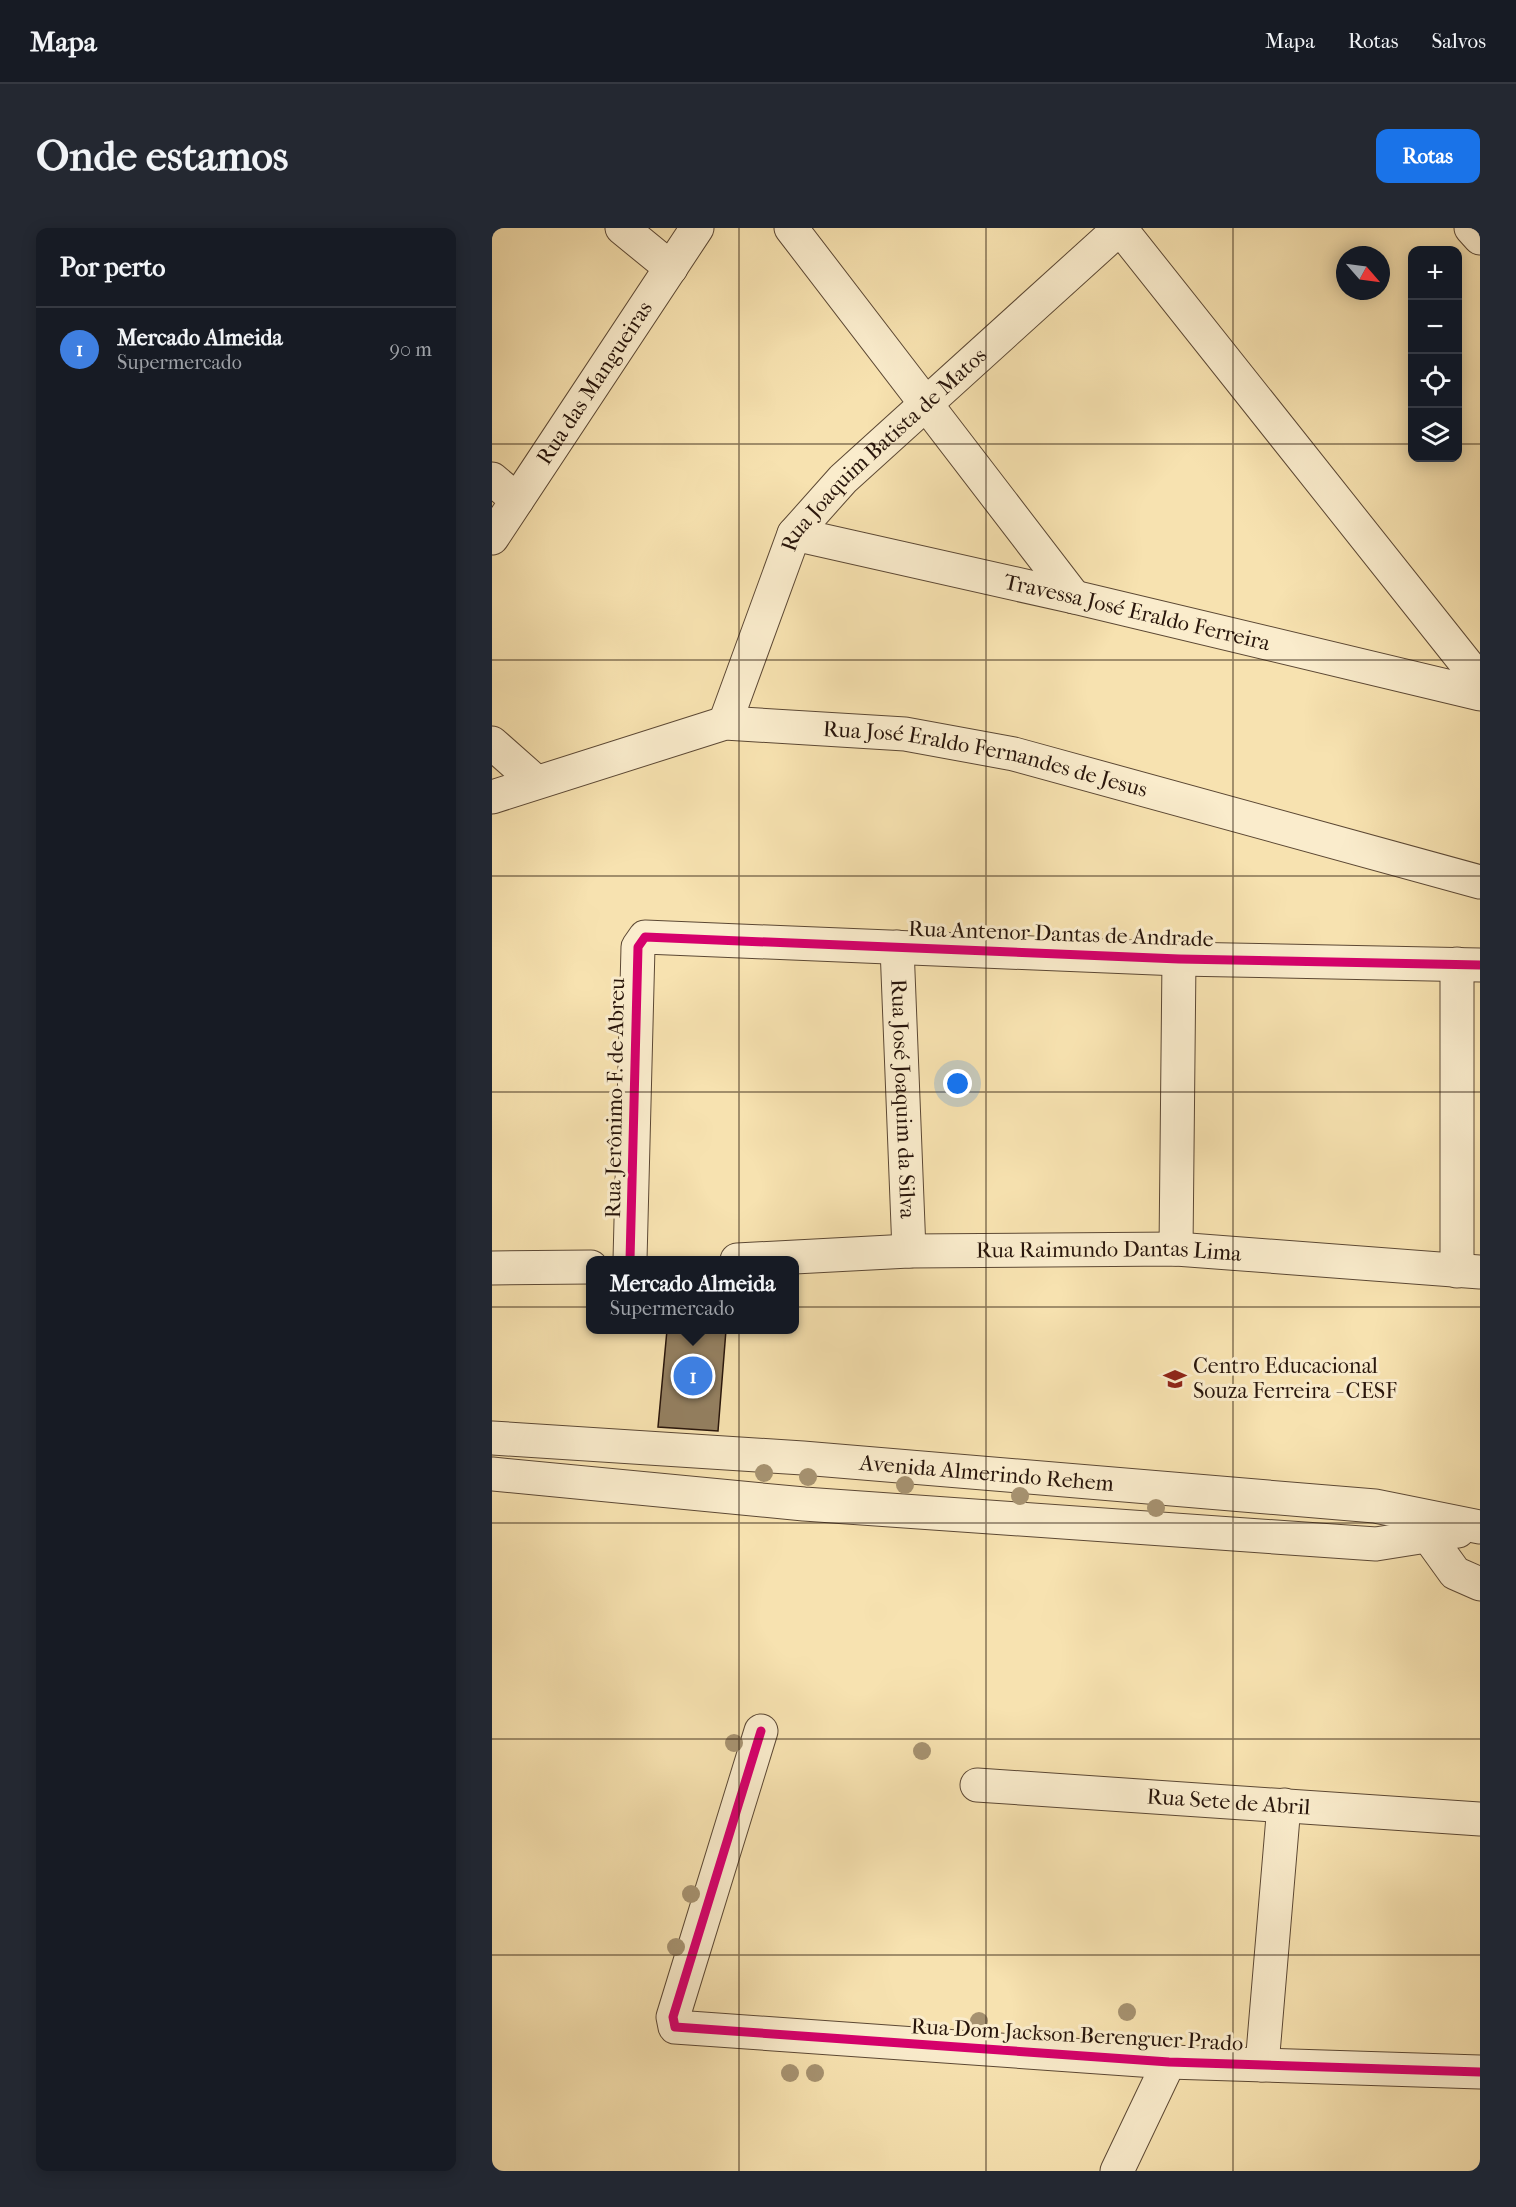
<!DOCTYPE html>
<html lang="pt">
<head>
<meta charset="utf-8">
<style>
  :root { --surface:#171b24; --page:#242831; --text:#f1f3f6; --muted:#9ea1a6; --line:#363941; --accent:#1a73e8 }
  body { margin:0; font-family:"IM FELL French Canon",serif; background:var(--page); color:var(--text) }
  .controls { position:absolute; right:18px; top:18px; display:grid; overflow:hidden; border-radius:12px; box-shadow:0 3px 15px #0003 }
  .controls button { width:54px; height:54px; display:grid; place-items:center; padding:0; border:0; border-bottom:2px solid var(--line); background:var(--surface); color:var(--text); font:30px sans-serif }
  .compass { position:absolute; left:844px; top:18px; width:54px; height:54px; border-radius:50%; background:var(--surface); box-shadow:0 3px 15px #0003; rotate:118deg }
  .you { position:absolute; left:466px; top:856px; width:21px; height:21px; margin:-15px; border:4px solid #fff; border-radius:50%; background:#1a73e8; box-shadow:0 0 0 9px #1a73e833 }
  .badge { display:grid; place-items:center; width:39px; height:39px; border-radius:50%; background:var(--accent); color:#fff; font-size:20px; font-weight:700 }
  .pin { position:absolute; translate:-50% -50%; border:3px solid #fff; box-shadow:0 2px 6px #0006 }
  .popup { position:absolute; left:94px; top:1028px; width:213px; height:78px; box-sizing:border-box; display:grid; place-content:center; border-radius:12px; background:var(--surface); filter:drop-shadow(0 2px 4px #0005); font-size:20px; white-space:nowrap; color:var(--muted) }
  .popup b { font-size:22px; color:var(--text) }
  .popup::after { content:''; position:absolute; left:50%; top:100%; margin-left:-12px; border:12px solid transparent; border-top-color:var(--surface) }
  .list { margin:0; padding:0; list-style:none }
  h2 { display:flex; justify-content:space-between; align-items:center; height:78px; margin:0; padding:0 24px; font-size:26px }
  h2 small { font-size:20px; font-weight:400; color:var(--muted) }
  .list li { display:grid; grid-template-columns:39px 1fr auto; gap:18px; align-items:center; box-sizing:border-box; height:84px; padding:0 24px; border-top:2px solid var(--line) }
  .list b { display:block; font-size:22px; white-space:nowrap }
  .list p { margin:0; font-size:20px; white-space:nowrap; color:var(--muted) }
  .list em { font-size:20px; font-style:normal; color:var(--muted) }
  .icon { flex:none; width:33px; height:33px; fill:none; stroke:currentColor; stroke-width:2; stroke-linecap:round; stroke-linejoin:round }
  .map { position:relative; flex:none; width:988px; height:1943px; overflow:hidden; border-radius:12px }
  header { display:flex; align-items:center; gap:36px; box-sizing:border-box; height:84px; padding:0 30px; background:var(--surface); border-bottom:2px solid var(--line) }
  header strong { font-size:28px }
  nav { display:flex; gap:33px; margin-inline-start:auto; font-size:21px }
  .intro { display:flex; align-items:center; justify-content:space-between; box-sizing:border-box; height:144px; padding:0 36px }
  h1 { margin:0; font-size:42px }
  .button { padding:15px 27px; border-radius:12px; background:var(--accent); color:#fff; font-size:21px; font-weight:700 }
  main { display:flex; gap:36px; padding:0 36px }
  aside { flex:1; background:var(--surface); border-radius:12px; box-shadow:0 3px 15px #0003 }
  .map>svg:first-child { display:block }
  .building { fill:#948061; stroke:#28150b; stroke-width:1.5 }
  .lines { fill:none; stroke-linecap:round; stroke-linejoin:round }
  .minor-casing { stroke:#5c4834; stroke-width:35 }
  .minor { stroke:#faeccc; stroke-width:33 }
  .cycleway-casing { stroke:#faeccc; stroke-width:13 }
  .cycleway { stroke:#d6006c; stroke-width:9 }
  .tree { fill:#a69270 }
  .grid { fill:none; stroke:#28150b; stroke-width:1.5; stroke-opacity:0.55 }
  .labels { text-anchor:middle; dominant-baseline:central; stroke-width:6; stroke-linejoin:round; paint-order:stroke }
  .street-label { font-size:22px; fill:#28150b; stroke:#faeccc }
  .poi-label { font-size:22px; fill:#28150b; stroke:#faeccc; text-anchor:start }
</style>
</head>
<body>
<header>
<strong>Mapa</strong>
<nav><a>Mapa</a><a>Rotas</a><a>Salvos</a></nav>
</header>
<div class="intro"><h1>Onde estamos</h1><a class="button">Rotas</a></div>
<main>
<aside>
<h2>Por perto<small></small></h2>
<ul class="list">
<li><span class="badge" style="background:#3f7fe0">1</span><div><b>Mercado Almeida</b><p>Supermercado</p></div><em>90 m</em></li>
</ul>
</aside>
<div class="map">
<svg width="988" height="1943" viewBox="0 0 988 1943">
  <rect width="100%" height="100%" fill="#f7e2b0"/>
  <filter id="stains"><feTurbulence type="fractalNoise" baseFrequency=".00333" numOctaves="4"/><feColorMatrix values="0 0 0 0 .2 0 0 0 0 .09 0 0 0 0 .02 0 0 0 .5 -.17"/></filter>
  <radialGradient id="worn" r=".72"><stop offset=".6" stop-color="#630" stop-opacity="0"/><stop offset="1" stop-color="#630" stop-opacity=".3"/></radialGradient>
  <path class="building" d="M 175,1102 L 234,1102 L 226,1203 L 166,1199 Z"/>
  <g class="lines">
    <g class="minor-casing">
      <g id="minor">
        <path d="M 130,0 L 179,40"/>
        <path d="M 299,0 L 582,369"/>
        <path d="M 628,0 L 988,453"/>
        <path d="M 979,0 L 988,10"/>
        <path d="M 0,251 L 25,272"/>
        <path id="s1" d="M 302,306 L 582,369 L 988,466"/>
        <path id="s2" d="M 0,310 L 205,0"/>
        <path id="s3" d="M 233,495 L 302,306 L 351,251 L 628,0"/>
        <path d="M 0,515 L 44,554"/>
        <path id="s4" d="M 0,569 L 233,495 L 413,506 L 522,526 L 988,654"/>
        <path id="s5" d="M 405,719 L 417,1023"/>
        <path d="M 965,736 L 965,1043"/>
        <path d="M 684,1021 L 687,731"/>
        <path d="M 138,1032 L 146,719 L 153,709 L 687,731 L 988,737"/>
        <path id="s6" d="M 245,1032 L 417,1023 L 684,1021 L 988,1044"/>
        <path d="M 0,1040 L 99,1039"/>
        <path id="s7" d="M 0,1210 L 311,1230 L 883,1278 L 988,1299"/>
        <path d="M 0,1246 L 312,1276 L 884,1316 L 966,1303"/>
        <path d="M 935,1289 L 937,1309 L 963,1345 L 988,1356"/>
        <path d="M 269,1503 L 181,1789 L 183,1799 L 677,1834 L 988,1844"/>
        <path id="s8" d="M 485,1557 L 988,1591"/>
        <path d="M 770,1837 L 792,1577"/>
        <path d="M 625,1943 L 677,1834"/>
      </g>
    </g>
    <use href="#minor" class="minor"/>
    <g class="cycleway-casing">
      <path id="cycleway" d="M 138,1032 L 146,719 L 153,709 L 687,731 L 988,737
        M 269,1503 L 181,1789 L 183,1799 L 677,1834 L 988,1844"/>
    </g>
    <use href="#cycleway" class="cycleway"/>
  </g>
  <g class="tree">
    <circle cx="272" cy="1245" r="9"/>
    <circle cx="316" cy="1249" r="9"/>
    <circle cx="413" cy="1257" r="9"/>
    <circle cx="528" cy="1268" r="9"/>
    <circle cx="664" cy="1280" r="9"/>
    <circle cx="242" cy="1515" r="9"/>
    <circle cx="430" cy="1523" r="9"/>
    <circle cx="199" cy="1666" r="9"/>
    <circle cx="184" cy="1719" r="9"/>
    <circle cx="635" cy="1784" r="9"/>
    <circle cx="487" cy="1793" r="9"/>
    <circle cx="298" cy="1845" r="9"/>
    <circle cx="323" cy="1845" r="9"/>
  </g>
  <path class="grid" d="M 247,0 L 247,1943M 494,0 L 494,1943M 741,0 L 741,1943M 0,216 L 920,216M 966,216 L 988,216M 0,432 L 988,432M 0,648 L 988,648M 0,864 L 988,864M 0,1079 L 988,1079M 0,1295 L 988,1295M 0,1511 L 988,1511M 0,1727 L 988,1727"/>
  <defs>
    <g id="school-bare" transform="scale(1.8)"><path d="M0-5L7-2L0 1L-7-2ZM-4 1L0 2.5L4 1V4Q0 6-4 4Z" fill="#8f2418" stroke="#faeccc" stroke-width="2.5" paint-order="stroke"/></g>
  </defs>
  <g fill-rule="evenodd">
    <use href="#school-bare" x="683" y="1151"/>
  </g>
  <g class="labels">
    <g class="street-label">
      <text stroke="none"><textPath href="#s2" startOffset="186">Rua das Mangueiras</textPath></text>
      <text stroke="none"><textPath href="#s3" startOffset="324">Rua Joaquim Batista de Matos</textPath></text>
      <text stroke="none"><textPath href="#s1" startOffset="352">Travessa José Eraldo Ferreira</textPath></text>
      <text stroke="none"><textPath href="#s4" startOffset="508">Rua José Eraldo Fernandes de Jesus</textPath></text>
      <text transform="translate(569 706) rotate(2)">Rua Antenor Dantas de Andrade</text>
      <text transform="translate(123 870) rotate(-89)">Rua Jerônimo F. de Abreu</text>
      <text stroke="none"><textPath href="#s5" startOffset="152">Rua José Joaquim da Silva</textPath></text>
      <text stroke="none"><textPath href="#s6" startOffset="372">Rua Raimundo Dantas Lima</textPath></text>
      <text stroke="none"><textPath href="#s7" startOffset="496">Avenida Almerindo Rehem</textPath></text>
      <text stroke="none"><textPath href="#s8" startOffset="252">Rua Sete de Abril</textPath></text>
      <text transform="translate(585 1807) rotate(3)">Rua Dom Jackson Berenguer Prado</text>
    </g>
    <g class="poi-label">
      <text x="701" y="1138">Centro Educacional<tspan x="701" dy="25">Souza Ferreira - CESF</tspan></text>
    </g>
  </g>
  <rect width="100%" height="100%" filter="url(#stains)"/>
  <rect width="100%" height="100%" fill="url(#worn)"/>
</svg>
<div class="controls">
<button>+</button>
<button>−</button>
<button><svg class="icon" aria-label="locate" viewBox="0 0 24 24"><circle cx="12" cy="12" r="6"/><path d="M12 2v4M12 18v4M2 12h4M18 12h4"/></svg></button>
<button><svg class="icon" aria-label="layers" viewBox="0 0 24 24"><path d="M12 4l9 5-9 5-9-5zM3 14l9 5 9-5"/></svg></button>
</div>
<svg class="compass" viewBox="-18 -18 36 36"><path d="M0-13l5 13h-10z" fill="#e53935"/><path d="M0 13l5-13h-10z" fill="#9ea1a6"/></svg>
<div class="you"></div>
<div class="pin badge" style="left:201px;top:1148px;background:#3f7fe0">1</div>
<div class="popup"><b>Mercado Almeida</b>Supermercado</div>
</div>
</main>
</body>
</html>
